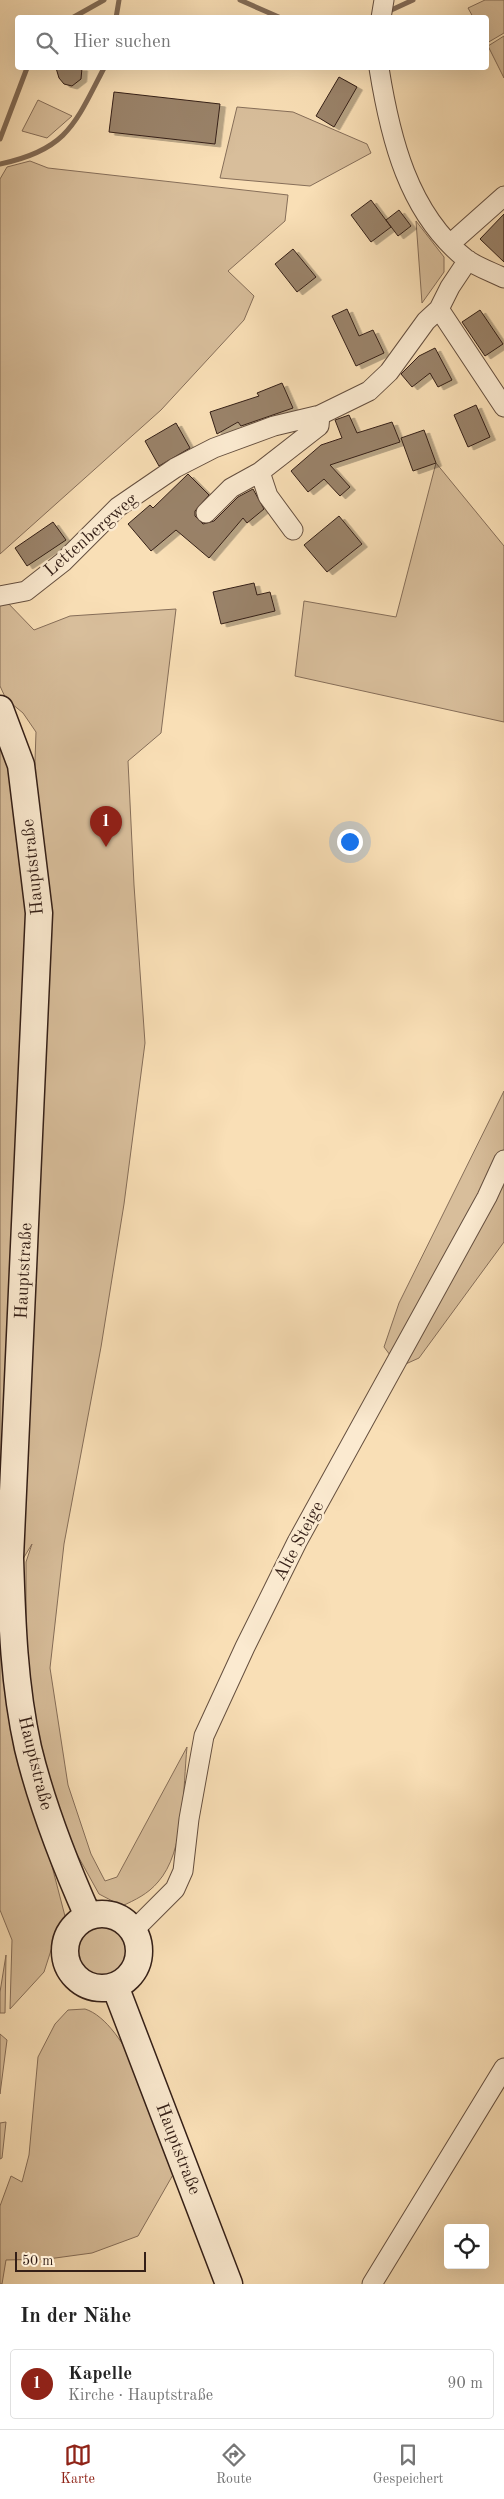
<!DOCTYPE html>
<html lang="de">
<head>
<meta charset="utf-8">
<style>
  :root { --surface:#fff; --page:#f6f6f6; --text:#222; --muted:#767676; --line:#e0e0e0; --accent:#8f2418 }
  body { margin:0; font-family:"Old Standard TT",serif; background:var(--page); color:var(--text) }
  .controls { position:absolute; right:15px; bottom:15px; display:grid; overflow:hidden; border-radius:5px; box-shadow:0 5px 20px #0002 }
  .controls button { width:45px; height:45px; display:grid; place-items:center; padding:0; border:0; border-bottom:1px solid var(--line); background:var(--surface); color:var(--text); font:25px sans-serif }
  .scale { position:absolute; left:15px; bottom:12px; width:131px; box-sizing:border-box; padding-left:5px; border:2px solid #341f17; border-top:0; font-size:14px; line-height:18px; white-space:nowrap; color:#341f17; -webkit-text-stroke:4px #fbead0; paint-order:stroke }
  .you { position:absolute; left:349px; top:841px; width:18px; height:18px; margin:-12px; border:4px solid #fff; border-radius:50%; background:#1a73e8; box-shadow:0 0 0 8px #1a73e833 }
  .badge { display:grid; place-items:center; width:32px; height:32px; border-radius:50%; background:var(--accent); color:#fff; font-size:16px; font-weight:700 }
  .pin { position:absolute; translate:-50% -41px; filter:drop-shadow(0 1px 2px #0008) }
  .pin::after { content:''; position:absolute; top:26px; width:18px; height:15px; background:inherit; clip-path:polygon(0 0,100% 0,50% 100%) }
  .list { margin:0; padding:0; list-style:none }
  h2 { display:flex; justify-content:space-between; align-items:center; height:65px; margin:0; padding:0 20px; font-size:21px }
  h2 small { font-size:16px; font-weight:400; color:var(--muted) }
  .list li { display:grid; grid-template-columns:32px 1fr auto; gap:15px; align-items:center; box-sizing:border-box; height:70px; margin:0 10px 10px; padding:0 10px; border:1px solid var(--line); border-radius:5px }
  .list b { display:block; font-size:19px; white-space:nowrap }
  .list p { margin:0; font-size:16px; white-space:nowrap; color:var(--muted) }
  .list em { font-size:16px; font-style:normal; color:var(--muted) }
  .icon { flex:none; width:28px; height:28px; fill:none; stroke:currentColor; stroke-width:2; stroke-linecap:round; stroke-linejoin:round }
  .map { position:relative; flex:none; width:504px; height:2284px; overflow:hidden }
  .search { position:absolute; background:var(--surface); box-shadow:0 5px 20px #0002; left:15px; right:15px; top:15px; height:55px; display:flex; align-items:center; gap:12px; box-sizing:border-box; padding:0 18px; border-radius:5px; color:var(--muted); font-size:19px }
  .sheet { height:145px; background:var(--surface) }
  nav { display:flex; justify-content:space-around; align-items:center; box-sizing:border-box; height:70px; border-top:1px solid var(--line); background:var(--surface); font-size:14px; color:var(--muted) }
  nav a { display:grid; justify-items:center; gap:2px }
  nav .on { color:var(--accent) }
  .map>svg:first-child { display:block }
  .green { fill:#d8be9b; stroke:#866e59 }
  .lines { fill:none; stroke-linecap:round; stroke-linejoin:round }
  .stream { stroke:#826b56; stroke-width:5 }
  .building { fill:#9a836a; stroke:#341f17; filter:url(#shadow) }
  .minor-casing { stroke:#654f3f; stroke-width:21 }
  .secondary-casing { stroke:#341f17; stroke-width:29 }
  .minor { stroke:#fbead0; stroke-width:19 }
  .secondary { stroke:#fbead0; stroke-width:26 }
  .labels { text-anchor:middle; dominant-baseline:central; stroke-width:5; stroke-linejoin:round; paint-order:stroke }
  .street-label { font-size:18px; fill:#341f17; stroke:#fbead0 }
</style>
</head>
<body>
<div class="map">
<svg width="504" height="2284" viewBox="0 0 504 2284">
  <defs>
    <filter id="shadow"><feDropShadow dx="5.5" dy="3" stdDeviation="0" flood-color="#0004"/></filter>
  </defs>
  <rect width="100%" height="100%" fill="#f9dfb6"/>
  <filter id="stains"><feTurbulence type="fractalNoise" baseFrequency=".004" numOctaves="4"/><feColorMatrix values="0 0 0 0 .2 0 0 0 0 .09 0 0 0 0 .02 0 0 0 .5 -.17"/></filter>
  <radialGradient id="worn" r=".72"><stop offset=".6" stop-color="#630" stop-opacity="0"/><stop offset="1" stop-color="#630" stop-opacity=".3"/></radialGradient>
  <path class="green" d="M 485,0 L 504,0 L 504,33 L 487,43 L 486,18 L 473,17 L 468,8 Z
    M 504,36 L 504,78 L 488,46 Z
    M 38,100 L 72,116 L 47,138 L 22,131 Z
    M 237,107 L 293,112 L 367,144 L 371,153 L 310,186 L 220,178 Z
    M 30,161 L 48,168 L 288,195 L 285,221 L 228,271 L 254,296 L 244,320 L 161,410 L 0,554 L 0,179 L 7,167 Z
    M 416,221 L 444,257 L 444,272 L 422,303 Z
    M 436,463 L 504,546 L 504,722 L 295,676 L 304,601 L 396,617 Z
    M 0,598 L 4,599 L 34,630 L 70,616 L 176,609 L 161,733 L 128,761 L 134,885 L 145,1043 L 124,1204 L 101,1347 L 64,1544 L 50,1668 L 68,1785 L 91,1854 L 105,1881 L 117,1877 L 187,1747 C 183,1787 185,1852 158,1882 C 148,1894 135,1900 122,1906 L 99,1894 L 68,1838 L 42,1753 L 31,1705 L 26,1635 L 26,1562 L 32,1544 L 0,1597 L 0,735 L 34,790 L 36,732 L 23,713 L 6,699 L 0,686 Z
    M 504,1091 L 504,1242 L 419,1358 L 399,1367 L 384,1347 L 399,1303 Z
    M 0,1617 L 28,1774 L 66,1920 L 54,1941 L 44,1972 L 10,2009 L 12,1940 L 0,1910 Z
    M64 1951a37 37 0 1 1 74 0a37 37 0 1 1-74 0Z
    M 6,1955 L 5,2013 L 0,2013 L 0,1992 Z
    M 85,2009 C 127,2022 161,2125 178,2166 L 138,2236 L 92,2253 L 48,2259 L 6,2260 L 2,2284 L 0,2284 L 0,2206 L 11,2176 L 22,2182 L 29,2155 L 38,2057 L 55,2024 L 68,2010 Z
    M 0,2034 L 7,2040 L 0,2094 Z
    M 6,2122 L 2,2158 L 0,2159 L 0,2123 Z"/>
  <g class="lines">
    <path class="stream" d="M 240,0 L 281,18
      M 387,12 L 413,0
      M 72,18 L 104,0
      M 116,18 L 119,0
      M 0,139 L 27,68
      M 0,164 C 67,150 75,124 104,68"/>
  </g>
  <path class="building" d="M 56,68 L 82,68 L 81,79 L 72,86 L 64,84 L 59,78 Z
    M 339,77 L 357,87 L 334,127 L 316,116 Z
    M 114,92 L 220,104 L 215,144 L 109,132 Z
    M 371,200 L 391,227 L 371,242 L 351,215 Z
    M 399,210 L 411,226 L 398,236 L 386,220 Z
    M 504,214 L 504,262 L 480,239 Z
    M 293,249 L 316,277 L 297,292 L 275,264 Z
    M 347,309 L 359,336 L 373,330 L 384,353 L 356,366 L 332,316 Z
    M 480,310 L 503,344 L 485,356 L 462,322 Z
    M 435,348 L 452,380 L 438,387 L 430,373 L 412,387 L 401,374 L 419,356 Z
    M 282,383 L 293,408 L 241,426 L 238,422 L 217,434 L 210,412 L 259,396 L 257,393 Z
    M 476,405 L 490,437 L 468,447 L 454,415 Z
    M 349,415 L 357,433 L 392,422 L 400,442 L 330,465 L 350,487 L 340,496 L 324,479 L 308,492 L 291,471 L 321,445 L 342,438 L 335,420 Z
    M 176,423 L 190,448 L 159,466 L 145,441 Z
    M 424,430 L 436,463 L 413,471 L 401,438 Z
    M 188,474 L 209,495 L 195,511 L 195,516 L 203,524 L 214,521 L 238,497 L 253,489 L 264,509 L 247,523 L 243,518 L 209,558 L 176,530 L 151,551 L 128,524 L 150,505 L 153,508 Z
    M 339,516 L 362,544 L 327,572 L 304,545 Z
    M 53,522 L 66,540 L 27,566 L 15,548 Z
    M 254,583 L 257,595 L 270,592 L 275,611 L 221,624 L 213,592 Z"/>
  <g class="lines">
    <g class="minor-casing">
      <path id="minor" d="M 381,18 L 384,0
        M 379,68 C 390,137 408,213 466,259 C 477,267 492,272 504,278
        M 450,244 L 504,196
        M 468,260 L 450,287 L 439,309 L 504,407
        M 260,472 L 268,496 L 293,530
        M 206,513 L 231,488 L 260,472 L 319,426 L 320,415
        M 0,596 L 26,591 L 63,562 L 118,507 L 175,468 L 214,448 L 274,426 L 320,415 L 369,391 L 389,372 L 426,321 L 439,309
        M 133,1931 L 175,1889 L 183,1871 L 189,1819 L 204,1736 L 245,1647 L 297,1542 L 487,1197 L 504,1160
        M 372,2284 L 504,2068"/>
    </g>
    <g class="secondary-casing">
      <path id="secondary" d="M 0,709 L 21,765 L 39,913 L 10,1558 C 12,1622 14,1685 28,1748 C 42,1806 64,1862 88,1916
        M65 1951a37 37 0 1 1 74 0a37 37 0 1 1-74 0Z
        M 115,1986 L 229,2284"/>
    </g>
    <use href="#minor" class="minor"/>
    <use href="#secondary" class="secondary"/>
  </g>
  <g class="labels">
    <g class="street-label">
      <text transform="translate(91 535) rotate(-41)">Lettenbergweg</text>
      <text transform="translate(33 867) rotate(-96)">Hauptstraße</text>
      <text transform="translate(24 1271) rotate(-87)">Hauptstraße</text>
      <text transform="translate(299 1541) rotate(-62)">Alte Steige</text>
      <text transform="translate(35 1763) rotate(76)">Hauptstraße</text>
      <text transform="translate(178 2149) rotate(69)">Hauptstraße</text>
    </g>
  </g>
  <rect width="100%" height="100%" filter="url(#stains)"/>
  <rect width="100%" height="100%" fill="url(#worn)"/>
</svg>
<div class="controls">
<button><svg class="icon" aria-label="locate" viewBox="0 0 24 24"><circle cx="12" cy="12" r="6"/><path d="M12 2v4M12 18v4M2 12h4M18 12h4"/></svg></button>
</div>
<div class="scale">50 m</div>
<div class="you"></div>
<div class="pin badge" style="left:106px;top:847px">1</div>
<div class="search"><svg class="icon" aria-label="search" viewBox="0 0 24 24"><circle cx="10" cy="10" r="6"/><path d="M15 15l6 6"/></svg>Hier suchen</div>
</div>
<section class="sheet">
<h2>In der Nähe<small></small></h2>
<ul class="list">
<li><span class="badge">1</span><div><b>Kapelle</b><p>Kirche · Hauptstraße</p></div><em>90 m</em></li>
</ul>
</section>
<nav>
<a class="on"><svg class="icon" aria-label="map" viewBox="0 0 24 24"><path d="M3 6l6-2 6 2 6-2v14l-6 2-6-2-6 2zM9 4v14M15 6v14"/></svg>Karte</a>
<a><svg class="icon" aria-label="directions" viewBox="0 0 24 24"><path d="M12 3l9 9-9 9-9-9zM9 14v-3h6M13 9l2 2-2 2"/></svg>Route</a>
<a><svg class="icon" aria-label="saved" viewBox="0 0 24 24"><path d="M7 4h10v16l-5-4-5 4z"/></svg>Gespeichert</a>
</nav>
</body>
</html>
